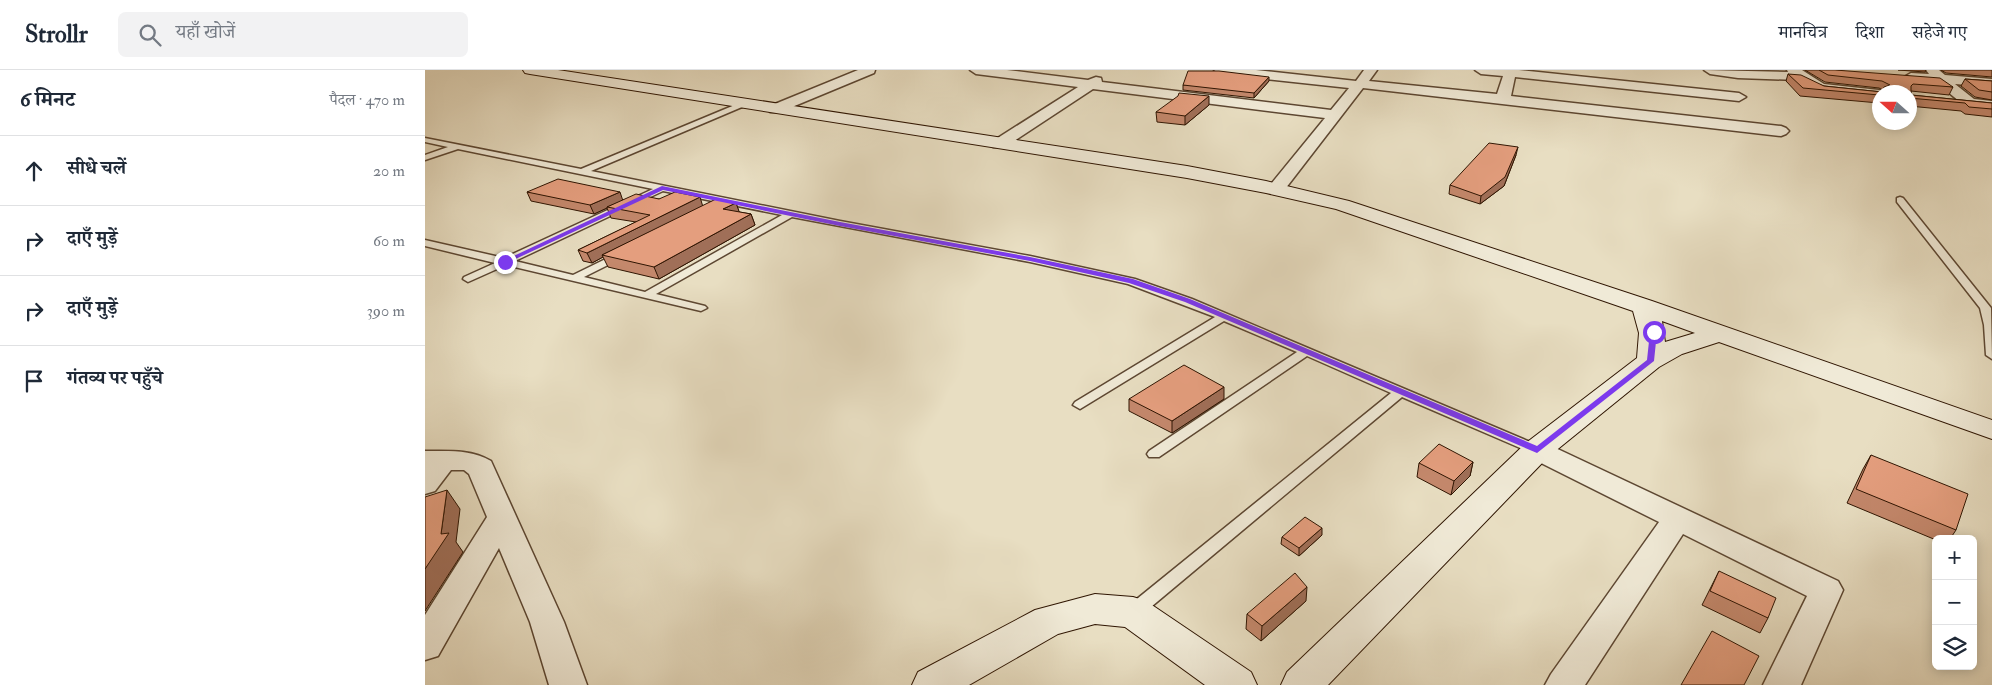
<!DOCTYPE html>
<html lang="hi">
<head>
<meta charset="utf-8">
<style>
  :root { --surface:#fff; --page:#f2f2f3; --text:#1f2937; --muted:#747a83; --line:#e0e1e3 }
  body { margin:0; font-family:"IM FELL Double Pica","Noto Serif Devanagari",serif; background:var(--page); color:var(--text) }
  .controls { position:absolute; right:15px; bottom:15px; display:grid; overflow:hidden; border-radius:8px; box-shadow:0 2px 12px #0003 }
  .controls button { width:45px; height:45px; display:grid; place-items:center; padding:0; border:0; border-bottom:1px solid var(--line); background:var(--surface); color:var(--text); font:25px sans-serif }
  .compass { position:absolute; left:1447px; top:15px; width:45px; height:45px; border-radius:50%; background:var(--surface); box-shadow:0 2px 12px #0003; rotate:291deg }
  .stop { position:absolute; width:15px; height:15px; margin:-11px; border:4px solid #7c3aed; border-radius:50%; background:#fff }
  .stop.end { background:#7c3aed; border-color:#fff; box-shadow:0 1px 5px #0008 }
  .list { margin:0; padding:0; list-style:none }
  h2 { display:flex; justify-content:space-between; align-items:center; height:65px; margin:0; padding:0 20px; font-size:21px }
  h2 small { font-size:16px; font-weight:400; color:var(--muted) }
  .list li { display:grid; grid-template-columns:32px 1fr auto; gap:15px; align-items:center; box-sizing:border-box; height:70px; padding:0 20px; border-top:1px solid var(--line) }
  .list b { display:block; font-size:19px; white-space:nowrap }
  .list em { font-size:16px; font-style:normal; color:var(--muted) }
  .icon { flex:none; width:28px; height:28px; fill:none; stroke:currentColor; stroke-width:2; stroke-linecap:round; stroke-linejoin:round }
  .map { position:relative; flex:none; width:1567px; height:615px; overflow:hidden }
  header { display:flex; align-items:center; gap:30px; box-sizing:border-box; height:70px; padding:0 25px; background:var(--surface); border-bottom:1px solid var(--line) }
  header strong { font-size:24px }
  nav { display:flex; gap:28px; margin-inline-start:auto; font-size:18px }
  .search { width:350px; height:45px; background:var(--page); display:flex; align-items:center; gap:12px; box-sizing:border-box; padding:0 18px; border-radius:8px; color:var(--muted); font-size:19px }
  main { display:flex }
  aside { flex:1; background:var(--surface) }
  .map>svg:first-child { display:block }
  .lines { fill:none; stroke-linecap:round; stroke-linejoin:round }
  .service-casing { stroke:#5d4732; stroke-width:3 }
  .minor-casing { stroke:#5d4732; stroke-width:3 }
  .secondary-casing { stroke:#2f1502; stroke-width:2 }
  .service { fill:#f0ead7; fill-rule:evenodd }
  .minor { fill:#f0ead7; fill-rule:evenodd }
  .secondary { fill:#f0ead7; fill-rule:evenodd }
  .wall { fill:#c4886c; stroke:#2f1502 }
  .shaded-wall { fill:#a06f58; stroke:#2f1502 }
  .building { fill:#e49e7e; stroke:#2f1502 }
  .route { fill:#7c3aed }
</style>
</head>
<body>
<header>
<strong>Strollr</strong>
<div class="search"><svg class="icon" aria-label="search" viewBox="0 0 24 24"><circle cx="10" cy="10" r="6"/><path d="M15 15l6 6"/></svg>यहाँ खोजें</div>
<nav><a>मानचित्र</a><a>दिशा</a><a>सहेजे गए</a></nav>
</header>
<main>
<aside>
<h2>6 मिनट<small>पैदल · 470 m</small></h2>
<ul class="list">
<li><svg class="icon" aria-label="ahead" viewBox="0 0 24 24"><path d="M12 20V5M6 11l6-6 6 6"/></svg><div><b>सीधे चलें</b></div><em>20 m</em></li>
<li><svg class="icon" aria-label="right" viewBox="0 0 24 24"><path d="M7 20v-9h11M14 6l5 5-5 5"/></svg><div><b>दाएँ मुड़ें</b></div><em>60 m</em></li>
<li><svg class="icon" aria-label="right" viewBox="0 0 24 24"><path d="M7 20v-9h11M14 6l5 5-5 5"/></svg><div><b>दाएँ मुड़ें</b></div><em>390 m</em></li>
<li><svg class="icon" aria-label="arrive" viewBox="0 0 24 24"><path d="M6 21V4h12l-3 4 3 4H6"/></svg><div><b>गंतव्य पर पहुँचे</b></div></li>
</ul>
</aside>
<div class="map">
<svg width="1567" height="615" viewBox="0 0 1567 615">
  <rect width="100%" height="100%" fill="#e8dec2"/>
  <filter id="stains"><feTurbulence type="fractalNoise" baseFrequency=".004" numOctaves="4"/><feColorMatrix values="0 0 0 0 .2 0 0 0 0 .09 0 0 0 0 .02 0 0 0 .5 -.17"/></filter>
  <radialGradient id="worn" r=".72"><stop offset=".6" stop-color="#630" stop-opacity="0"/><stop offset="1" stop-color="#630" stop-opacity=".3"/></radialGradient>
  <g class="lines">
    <g class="service-casing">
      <path id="service" d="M 317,32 L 324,34 L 166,101 L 415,151 L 605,186 L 710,209 L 767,229 L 1117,377 L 1119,380 L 1117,383 L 1107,383 L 977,327 L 714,547 L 708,549 L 702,547 L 699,542 L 702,537 L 966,323 L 882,286 L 734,387 L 724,387 L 722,384 L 724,381 L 872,282 L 799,251 L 655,339 L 648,335 L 650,332 L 790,247 L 703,214 L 605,192 L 367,147 L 231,224 L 280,236 L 282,238 L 276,241 L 81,195 L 43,212 L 38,209 L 39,207 L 70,193 L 0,176 L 0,170 L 79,188 L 228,119 L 33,79 L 0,90 L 0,85 L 23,77 L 0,72 L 0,68 L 156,99 ZM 238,121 L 357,145 L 220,222 L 159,207 L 199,187 L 199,183 L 195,182 L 148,205 L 90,191 Z
        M 1475,127 L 1478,128 L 1566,238 L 1567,289 L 1561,285 L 1559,255 L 1555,238 L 1472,132 L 1472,128 Z"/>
    </g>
    <g class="minor-casing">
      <path id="minor" d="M 433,0 L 450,0 L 449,3 L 355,42 L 345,42 L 343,39 L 345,36 Z
        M 545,0 L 582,0 L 663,10 L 671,7 L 676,8 L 677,12 L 906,40 L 924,18 L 795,4 L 789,0 L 831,0 L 931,11 L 939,0 L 952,0 L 944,11 L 1072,24 L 1078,6 L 1056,4 L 1050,0 L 1094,0 L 1314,23 L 1321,27 L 1314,31 L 1090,7 L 1086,26 L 1356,56 L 1361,58 L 1364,61 L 1361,64 L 1356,66 L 938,18 L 857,123 L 851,124 L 845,123 L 842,119 L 900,48 L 668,19 L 580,77 L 568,77 L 566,74 L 568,71 L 653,17 L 551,4 Z
        M 1279,0 L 1363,2 L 1362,0 L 1377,0 L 1399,14 L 1454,20 L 1460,22 L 1454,22 L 1454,28 L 1396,22 L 1374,10 L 1313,8 L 1285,4 Z
        M 1501,0 L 1514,0 L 1520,5 L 1567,9 L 1567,17 L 1530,14 L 1549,29 L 1567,31 L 1567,39 L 1540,36 L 1512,13 L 1486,11 L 1479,7 L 1486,3 L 1504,4 Z
        M 1112,371 L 1122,374 L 1413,511 L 1418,520 L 1376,615 L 1338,615 L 1382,526 L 1258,464 L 1160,615 L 1120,615 L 1126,604 L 1234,452 L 1102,386 L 1098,380 L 1102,374 Z
        M 0,381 C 23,381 46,379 66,391 L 139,552 L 162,615 L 124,615 L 105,552 L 74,478 L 13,586 L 0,590 L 0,545 L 62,447 L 44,404 L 39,400 L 26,400 L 10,421 L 0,424 Z"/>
    </g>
    <g class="secondary-casing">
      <path id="secondary" d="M 98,0 L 133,0 L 762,96 L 841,111 L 924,131 L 1227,231 L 1567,350 L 1567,369 L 1294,272 L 1257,284 L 1234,297 L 1123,387 L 903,615 L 856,615 L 862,602 L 1101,373 L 1212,288 L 1214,263 L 1208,241 L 911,139 L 841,123 L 762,108 L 105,4 L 100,3 ZM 1237,251 L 1270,263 L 1240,272 Z
        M 670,524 L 708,527 L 721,531 L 826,602 L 832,615 L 780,615 L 700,557 L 670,554 L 633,564 L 544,615 L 487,615 L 493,602 L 610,540 Z"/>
    </g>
    <use href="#service" class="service"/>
    <use href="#minor" class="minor"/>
    <use href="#secondary" class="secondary"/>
  </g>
  <path class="wall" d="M 1380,0 L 1410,0 L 1528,17 L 1524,25 L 1486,21 L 1486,25 L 1567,33 L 1567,47 L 1540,44 L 1536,41 L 1484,36 L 1484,22 L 1454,22 L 1454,33 L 1375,26 L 1361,11 L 1363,4 L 1399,16 L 1457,22 L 1458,20 L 1454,18 L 1400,12 Z
    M 1473,0 L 1501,0 L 1500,2 Z
    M 1516,0 L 1567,0 L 1567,7 L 1521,3 Z
    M 1540,9 L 1567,11 L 1567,30 L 1550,27 L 1536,16 Z
    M 844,11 L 829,28 L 758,20 L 758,15 Z
    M 784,35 L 760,55 L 732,52 L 731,42 Z
    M 1091,85 L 1079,116 L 1055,134 L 1024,124 L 1025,115 Z
    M 102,122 L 198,130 L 234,129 L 278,136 L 311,133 L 314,142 L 326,144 L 330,155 L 234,209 L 183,197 L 178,187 L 167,193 L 158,191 L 153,180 L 211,152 L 186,148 L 182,138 L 169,144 L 106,131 Z
    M 704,329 L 799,329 L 747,363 L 704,341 Z
    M 1446,385 L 1531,460 L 1525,469 L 1511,469 L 1511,470 L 1422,433 L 1438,399 Z
    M 1048,392 L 1045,406 L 1026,425 L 992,407 L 994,393 Z
    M 897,465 L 874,486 L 856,474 L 857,467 Z
    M 1294,501 L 1343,548 L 1335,563 L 1277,535 Z
    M 881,531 L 836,571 L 821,559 L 822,544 Z"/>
  <path class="shaded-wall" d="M 844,7 L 844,11 L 829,28 L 829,23 Z
    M 784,26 L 784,35 L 760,55 L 760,46 Z
    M 1093,77 L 1091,85 L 1079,116 L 1055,134 L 1056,126 Z
    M 195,122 L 198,131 L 182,137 L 182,138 L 169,144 L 165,135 Z
    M 275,127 L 278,137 L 177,185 L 178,187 L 167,193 L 162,183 Z
    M 311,133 L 315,144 L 298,139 Z
    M 326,144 L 330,155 L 234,209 L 229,197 Z
    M 799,317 L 799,329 L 747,363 L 747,351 Z
    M 1048,392 L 1045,406 L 1026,425 L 1029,411 Z
    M 22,420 L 35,439 L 31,472 L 38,482 L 0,541 L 0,499 L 16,464 Z
    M 897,458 L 897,465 L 874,486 L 874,478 Z
    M 882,517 L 881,531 L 836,571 L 837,556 Z"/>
  <path class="building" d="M 1394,0 L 1410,0 L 1515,8 L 1528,17 L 1488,14 L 1486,16 L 1486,25 L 1567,33 L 1567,39 L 1544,37 L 1540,33 L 1484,28 L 1484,22 L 1454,22 L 1454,25 L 1378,18 L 1363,4 L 1376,5 L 1399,16 L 1457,22 L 1459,17 L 1465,15 L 1457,11 L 1403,5 Z
    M 763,1 L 794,1 L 844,7 L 829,23 L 758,15 Z
    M 1540,9 L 1567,11 L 1567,22 L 1554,20 Z
    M 754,23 L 784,26 L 760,46 L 731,42 L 753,26 Z
    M 1064,73 L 1093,77 L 1080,107 L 1056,126 L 1025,115 Z
    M 133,109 L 195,122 L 165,135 L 102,122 Z
    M 250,122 L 275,127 L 162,183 L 153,180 L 225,145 L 182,137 L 211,124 L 234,129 Z
    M 291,129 L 311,133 L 298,139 L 326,144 L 229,197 L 177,185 Z
    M 759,295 L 799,317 L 747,351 L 704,329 Z
    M 1014,374 L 1048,392 L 1029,411 L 994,393 Z
    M 1446,385 L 1543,424 L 1531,460 L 1431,419 Z
    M 22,420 L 16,464 L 24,463 L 0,499 L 0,427 Z
    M 880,447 L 897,458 L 874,478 L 857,467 Z
    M 1294,501 L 1351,528 L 1343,548 L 1285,521 Z
    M 870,503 L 882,517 L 837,556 L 822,544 Z
    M 1287,561 L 1334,586 L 1319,615 L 1256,615 Z"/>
  <path class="route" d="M 237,116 L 415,152 L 605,187 L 708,209 L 765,229 L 1112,376 L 1222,290 L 1225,262 L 1229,260 L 1232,262 L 1229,291 L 1112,383 L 760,232 L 704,213 L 605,191 L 415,156 L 238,120 L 82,193 L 76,192 Z"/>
  <rect width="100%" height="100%" filter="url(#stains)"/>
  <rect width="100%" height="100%" fill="url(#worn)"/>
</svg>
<div class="controls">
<button>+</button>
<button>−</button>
<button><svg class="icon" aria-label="layers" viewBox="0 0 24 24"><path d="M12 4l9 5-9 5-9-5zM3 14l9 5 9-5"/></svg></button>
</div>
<svg class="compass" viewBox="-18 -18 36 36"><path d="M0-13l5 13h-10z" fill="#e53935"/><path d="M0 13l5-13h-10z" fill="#747a83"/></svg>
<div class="stop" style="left:1229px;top:262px"></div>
<div class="stop end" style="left:80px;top:192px"></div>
</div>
</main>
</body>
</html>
